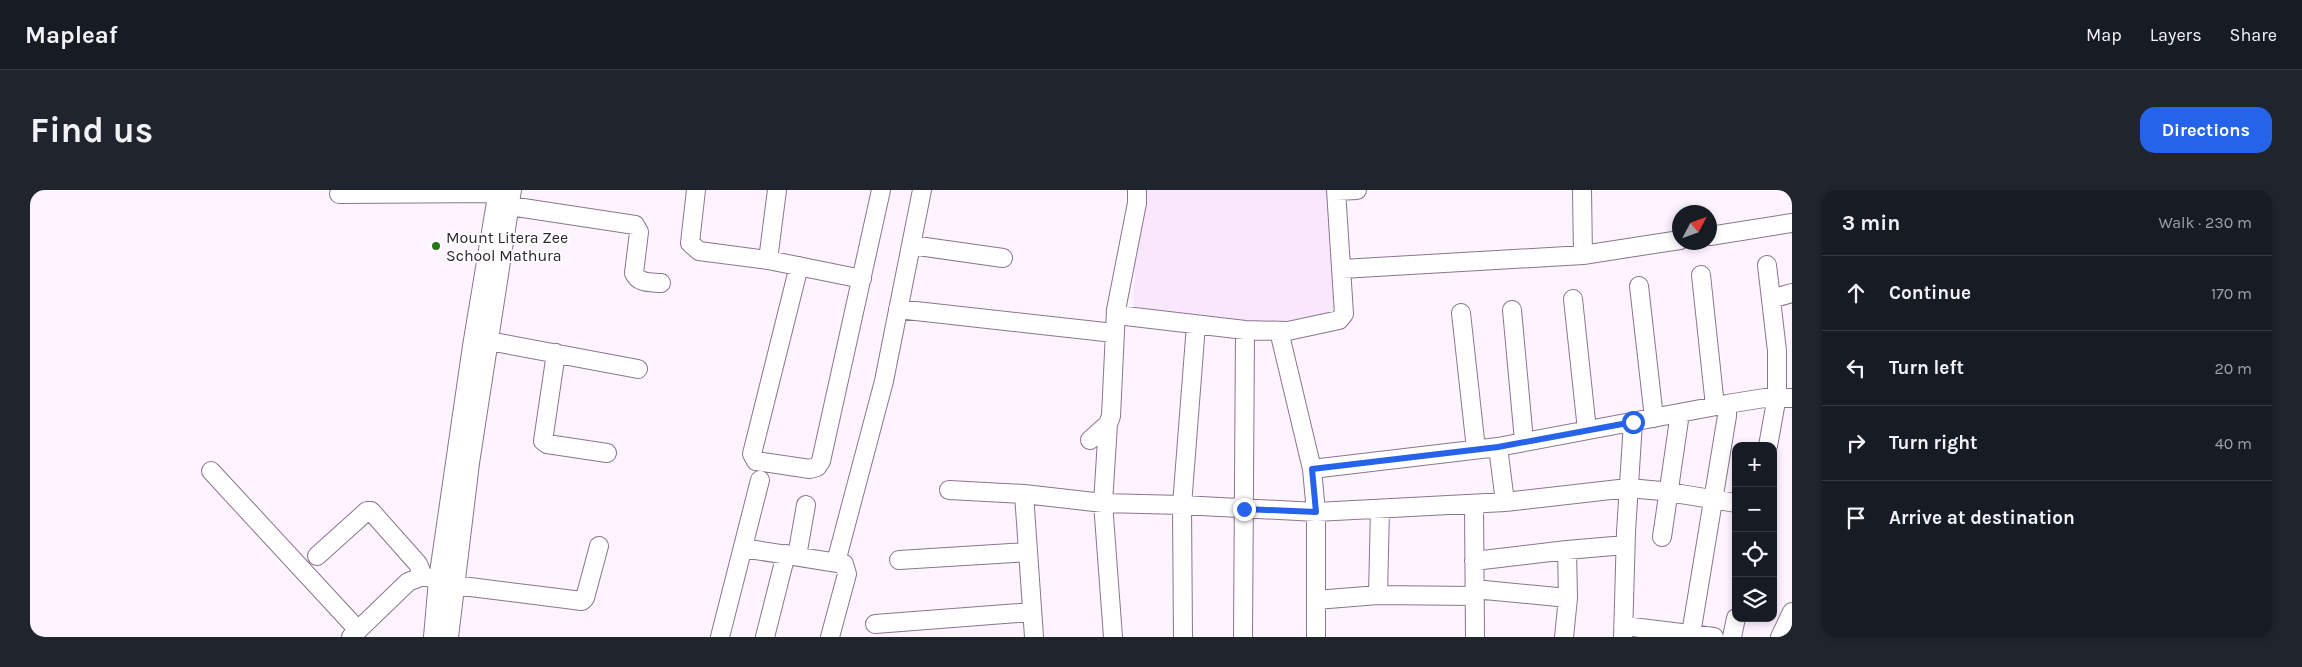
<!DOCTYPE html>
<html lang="en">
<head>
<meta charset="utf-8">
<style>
  :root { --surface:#171b24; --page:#20242c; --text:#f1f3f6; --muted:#9ea1a6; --line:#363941; --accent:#2563eb }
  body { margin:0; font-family:Karla,sans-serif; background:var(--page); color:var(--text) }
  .controls { position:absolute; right:15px; bottom:15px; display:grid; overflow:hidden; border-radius:10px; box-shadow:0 2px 8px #0003 }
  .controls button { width:45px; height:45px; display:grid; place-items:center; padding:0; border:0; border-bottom:1px solid var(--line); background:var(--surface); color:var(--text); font:25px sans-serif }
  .compass { position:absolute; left:1642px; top:15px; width:45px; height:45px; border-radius:50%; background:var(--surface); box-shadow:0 2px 8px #0003; rotate:49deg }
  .stop { position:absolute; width:15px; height:15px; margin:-11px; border:4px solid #2563eb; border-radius:50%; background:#fff }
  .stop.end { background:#2563eb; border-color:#fff; box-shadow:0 1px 5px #0008 }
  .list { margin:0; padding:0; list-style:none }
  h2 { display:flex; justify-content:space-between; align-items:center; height:65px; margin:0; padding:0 20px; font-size:21px }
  h2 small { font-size:16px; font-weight:400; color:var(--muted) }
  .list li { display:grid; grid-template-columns:32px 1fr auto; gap:15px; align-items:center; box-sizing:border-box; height:75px; padding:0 20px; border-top:1px solid var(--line) }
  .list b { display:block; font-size:19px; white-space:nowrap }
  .list em { font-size:16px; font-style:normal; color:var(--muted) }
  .icon { flex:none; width:28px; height:28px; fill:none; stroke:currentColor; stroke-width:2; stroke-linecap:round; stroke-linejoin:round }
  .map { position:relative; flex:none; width:1762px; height:447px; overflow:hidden; border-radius:15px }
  header { display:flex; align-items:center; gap:30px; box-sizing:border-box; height:70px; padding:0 25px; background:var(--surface); border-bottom:1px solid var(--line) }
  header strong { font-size:24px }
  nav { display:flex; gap:28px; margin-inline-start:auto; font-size:18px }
  .intro { display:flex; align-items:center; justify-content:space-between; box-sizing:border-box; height:120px; padding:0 30px }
  h1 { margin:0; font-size:35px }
  .button { padding:12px 22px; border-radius:15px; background:var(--accent); color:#fff; font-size:18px; font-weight:700 }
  main { display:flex; gap:30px; padding:0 30px }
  aside { flex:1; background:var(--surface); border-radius:15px; box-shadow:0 2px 8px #0003 }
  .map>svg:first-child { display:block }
  .built { fill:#f9e8fd }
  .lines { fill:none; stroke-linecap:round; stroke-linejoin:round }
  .minor-casing { stroke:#8a758e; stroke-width:20 }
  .minor { stroke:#fff; stroke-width:18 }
  .route { stroke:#2563eb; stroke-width:6 }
  .poi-dot { fill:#2a7418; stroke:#fff; stroke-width:2 }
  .labels { text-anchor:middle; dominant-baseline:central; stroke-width:4; stroke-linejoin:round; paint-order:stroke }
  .poi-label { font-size:16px; fill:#302731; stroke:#fff; text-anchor:start }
</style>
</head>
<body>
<header>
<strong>Mapleaf</strong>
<nav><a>Map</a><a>Layers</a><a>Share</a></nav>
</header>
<div class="intro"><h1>Find us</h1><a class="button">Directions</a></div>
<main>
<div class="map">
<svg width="1762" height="447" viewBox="0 0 1762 447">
  <rect width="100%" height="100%" fill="#fdf4ff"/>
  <path class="built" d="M 1108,0 L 1301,0 L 1310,125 L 1248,137 L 1103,121 Z"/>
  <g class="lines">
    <g class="minor-casing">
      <path id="minor" d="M 666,0 L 660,53 L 669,61 L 738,70 L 832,89
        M 1552,0 L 1553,65
        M 1306,1 L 1327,0
        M 309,4 L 468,3
        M 480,16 L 605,35 L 609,42 L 604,83 C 609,94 621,92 631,93
        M 1680,46 L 1762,33
        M 881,55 L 973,68
        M 738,70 L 747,0
        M 1737,75 L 1747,161 L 1747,206 L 1738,256
        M 769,76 L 722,264 L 726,271 L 780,279 L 787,277 L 791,271 L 851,0
        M 1312,79 L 1553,65 L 1650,50
        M 1671,85 L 1685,216
        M 1609,96 L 1624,228
        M 1543,109 L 1557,240
        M 1741,109 L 1762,103
        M 868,119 L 1084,143
        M 1482,120 L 1494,251
        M 1431,123 L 1446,259
        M 1087,125 L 1215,140 L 1258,141 L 1309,130 L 1314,124 L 1306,0
        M 1249,141 L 1282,279 L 1286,322 L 1286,447
        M 459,151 L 608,179
        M 526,163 L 513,251 L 517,254 L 577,263
        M 1078,234 L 1073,313 L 1083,447
        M 1060,250 L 1078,234 L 1081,226 L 1086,120 L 1107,13 L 1107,0
        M 1468,257 L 1475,312
        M 1282,279 L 1468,257 L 1697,214 L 1747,206 L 1762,208
        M 181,281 L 328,440
        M 919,300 L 994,304 L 1073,313 L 1152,315 L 1286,322 L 1475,312 L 1598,298 L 1632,301 L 1706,313
        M 994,304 L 1004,447
        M 1444,314 L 1445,447
        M 1632,347 L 1650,223
        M 713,358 L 814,374 L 817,384 L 800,447
        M 287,366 L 337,321 L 341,321 L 388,374 L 393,386
        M 767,366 L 776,315
        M 869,370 L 998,362
        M 1444,371 L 1537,360 L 1595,355
        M 806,372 L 854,191 L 892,0
        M 424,395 L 552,411 L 555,408 L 569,356
        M 1444,399 L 1538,408
        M 1348,405 L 1350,319
        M 1286,410 L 1348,405 L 1444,406
        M 845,434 L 1002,422
        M 1594,436 L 1684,447
        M 1661,444 L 1697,226 L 1697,214
        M 321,447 L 378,392 L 393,386 L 405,389
        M 403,447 L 408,390 L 442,156 L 468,0
        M 419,447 L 440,273 L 482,0
        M 690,447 L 730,290
        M 735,447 L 756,364
        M 1153,447 L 1152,315 L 1166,135
        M 1213,447 L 1215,140
        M 1534,447 L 1538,408 L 1537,360
        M 1593,447 L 1596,342 L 1603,232
        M 1702,447 L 1706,428
        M 1750,447 L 1762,422"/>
    </g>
    <use href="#minor" class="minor"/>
  </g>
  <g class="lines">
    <path class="route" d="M 1214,319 L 1286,322 L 1282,279 L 1468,257 L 1603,232"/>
  </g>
  <circle class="poi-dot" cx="406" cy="56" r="5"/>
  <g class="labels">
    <g class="poi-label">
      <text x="416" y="47">Mount Litera Zee<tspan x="416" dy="18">School Mathura</tspan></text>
    </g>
  </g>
</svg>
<div class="controls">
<button>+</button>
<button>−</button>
<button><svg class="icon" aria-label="locate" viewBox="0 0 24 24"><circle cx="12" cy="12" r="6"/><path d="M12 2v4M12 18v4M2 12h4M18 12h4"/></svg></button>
<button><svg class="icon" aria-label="layers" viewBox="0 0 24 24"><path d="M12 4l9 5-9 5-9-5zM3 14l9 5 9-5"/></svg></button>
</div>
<svg class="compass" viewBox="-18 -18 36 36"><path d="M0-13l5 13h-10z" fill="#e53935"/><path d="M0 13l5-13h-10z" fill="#9ea1a6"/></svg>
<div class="stop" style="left:1603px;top:232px"></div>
<div class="stop end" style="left:1214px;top:319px"></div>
</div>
<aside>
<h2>3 min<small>Walk · 230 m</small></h2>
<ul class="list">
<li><svg class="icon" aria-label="ahead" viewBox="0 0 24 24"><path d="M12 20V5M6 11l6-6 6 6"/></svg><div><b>Continue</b></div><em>170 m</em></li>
<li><svg class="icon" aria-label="left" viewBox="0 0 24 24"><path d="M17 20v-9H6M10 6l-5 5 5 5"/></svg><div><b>Turn left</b></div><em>20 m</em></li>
<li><svg class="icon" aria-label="right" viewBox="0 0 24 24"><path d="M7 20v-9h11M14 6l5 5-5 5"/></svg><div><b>Turn right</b></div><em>40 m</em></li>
<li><svg class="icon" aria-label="arrive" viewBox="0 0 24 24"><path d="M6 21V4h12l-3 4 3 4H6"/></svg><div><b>Arrive at destination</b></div></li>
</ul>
</aside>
</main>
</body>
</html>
